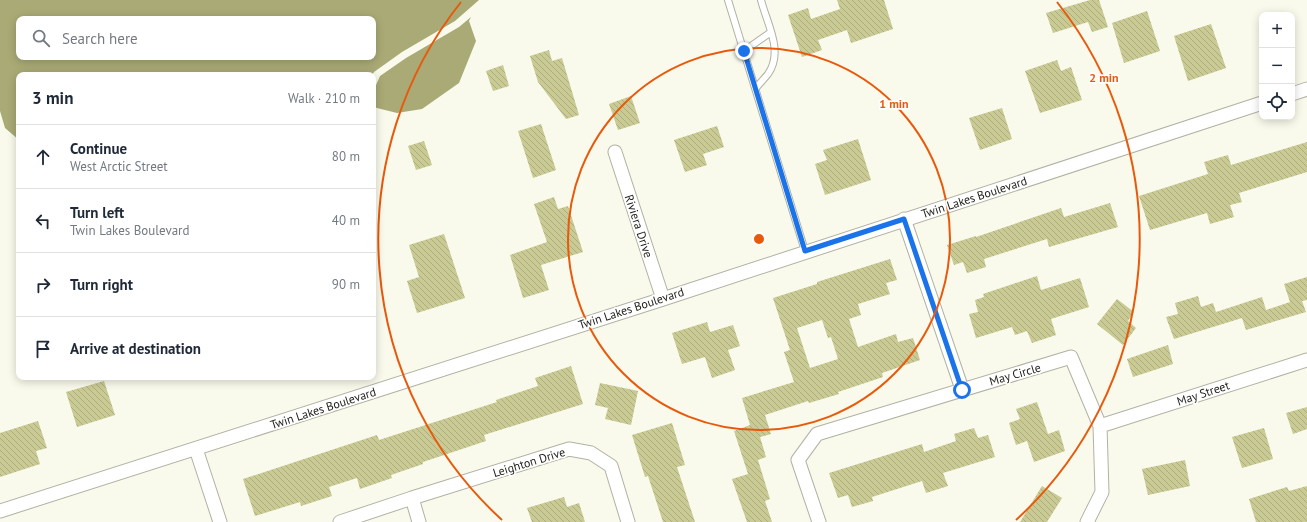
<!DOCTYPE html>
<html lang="en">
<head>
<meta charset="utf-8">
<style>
  :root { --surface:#fff; --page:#f2f2f3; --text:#1f2937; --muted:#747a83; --line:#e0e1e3 }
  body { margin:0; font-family:"PT Sans",sans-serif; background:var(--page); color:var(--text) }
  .controls { position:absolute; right:12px; top:12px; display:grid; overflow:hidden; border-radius:8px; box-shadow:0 2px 10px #0003 }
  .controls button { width:36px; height:36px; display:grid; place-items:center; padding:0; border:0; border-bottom:1px solid var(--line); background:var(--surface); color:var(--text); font:20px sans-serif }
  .stop { position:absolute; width:12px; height:12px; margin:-9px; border:3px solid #1a73e8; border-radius:50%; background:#fff }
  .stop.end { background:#1a73e8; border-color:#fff; box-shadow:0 1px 4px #0008 }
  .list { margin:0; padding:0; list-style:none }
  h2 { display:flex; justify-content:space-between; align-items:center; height:52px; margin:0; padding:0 16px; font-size:17px }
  h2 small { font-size:13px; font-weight:400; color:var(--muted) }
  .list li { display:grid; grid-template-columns:26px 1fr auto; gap:12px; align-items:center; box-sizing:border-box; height:64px; padding:0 16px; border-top:1px solid var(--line) }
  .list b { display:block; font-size:15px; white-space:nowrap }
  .list p { margin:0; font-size:13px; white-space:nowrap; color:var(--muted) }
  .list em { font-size:13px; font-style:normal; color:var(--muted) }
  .icon { flex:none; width:22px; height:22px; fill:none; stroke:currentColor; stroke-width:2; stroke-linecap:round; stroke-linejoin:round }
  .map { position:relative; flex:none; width:1307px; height:522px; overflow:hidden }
  .search { position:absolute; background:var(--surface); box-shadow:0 2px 10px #0003; left:16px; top:16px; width:360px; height:44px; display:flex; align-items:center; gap:10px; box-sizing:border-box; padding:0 14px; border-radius:8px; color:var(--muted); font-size:15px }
  .panel { position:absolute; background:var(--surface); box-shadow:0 2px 10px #0003; left:16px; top:72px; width:360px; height:308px; border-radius:8px }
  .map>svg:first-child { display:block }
  .water { fill:#a9aa75; fill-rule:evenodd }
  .building { fill:url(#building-back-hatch); fill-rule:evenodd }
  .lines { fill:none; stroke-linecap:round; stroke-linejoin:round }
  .service-casing { stroke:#b1b2a4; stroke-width:8 }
  .minor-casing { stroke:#b1b2a4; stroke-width:15 }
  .service { stroke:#fff; stroke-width:6 }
  .minor { stroke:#fff; stroke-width:13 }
  .route { stroke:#1a73e8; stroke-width:5 }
  .ring { fill:none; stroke:#e8590c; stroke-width:2 }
  .labels { text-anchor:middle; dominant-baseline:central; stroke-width:3.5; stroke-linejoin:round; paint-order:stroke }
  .street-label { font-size:12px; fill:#22221d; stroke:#fff }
  .centre { fill:#e8590c; stroke:#fff; stroke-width:2 }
  .ring-label { font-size:12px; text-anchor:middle; font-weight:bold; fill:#e8590c; stroke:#fff; stroke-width:3.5; stroke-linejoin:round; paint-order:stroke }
</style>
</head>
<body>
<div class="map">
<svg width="1307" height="522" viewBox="0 0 1307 522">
  <defs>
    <pattern id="building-back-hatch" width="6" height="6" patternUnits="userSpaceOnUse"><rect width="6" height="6" fill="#c9ca94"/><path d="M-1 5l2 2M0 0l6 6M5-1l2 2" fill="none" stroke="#acad7f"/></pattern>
  </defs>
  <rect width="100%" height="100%" fill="#f9faeb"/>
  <path class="water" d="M 0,0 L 479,0 L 455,21 L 402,52 L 374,72 L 372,75 L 19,75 L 19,140 L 5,128 L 0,111 ZM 19,19 L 373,19 L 373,57 L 19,57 Z
    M 471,17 L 469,21 L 476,41 L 459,83 L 422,109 L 397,113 L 373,107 L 373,92 L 380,76 L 406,58 L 459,27 Z"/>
  <path class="building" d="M 837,0 L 884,0 L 893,29 L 851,43 L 847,30 L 818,40 L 822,50 L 802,57 L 788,15 L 808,8 L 811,19 L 840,9 Z
    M 1090,0 L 1099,0 L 1108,27 L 1092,32 L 1088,22 L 1053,33 L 1046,13 Z
    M 1147,11 L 1160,51 L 1124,63 L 1112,23 Z
    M 1211,24 L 1226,68 L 1188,81 L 1174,36 Z
    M 549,50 L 552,61 L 562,58 L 579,115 L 566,119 L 538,82 L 530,56 Z
    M 1057,60 L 1061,71 L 1071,67 L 1082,100 L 1040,113 L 1025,71 Z
    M 503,65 L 509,86 L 493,91 L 486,71 Z
    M 631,96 L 640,123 L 618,130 L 609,104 Z
    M 1002,108 L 1012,139 L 980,150 L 969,118 Z
    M 541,124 L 556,170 L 533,178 L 518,131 Z
    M 717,126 L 724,147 L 703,154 L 707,165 L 685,172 L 674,140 Z
    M 858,139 L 871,180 L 825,195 L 815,164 L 827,160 L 823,150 Z
    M 424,141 L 432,165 L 416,170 L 408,146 Z
    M 1307,142 L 1307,172 L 1239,193 L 1242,202 L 1230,205 L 1234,217 L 1210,224 L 1207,213 L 1150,230 L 1139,196 L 1208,174 L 1204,162 L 1228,155 L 1231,165 Z
    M 554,197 L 558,209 L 568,206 L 583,252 L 541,265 L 549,290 L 523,298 L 510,255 L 547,242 L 534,204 Z
    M 1110,203 L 1118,227 L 1049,247 L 1047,239 L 984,259 L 986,267 L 967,273 L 963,262 L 954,265 L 947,245 L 976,236 L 976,237 L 1061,208 L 1064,217 Z
    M 444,234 L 465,298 L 417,313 L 407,281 L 419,277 L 409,245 Z
    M 890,259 L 897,280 L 886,283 L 890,294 L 858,304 L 861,315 L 849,319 L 858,347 L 896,334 L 898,342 L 913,338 L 920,360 L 882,373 L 883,377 L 838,392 L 839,394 L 809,403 L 808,401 L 765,415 L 771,434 L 760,437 L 766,457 L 758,460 L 770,499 L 765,501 L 772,522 L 747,522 L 732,479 L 748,474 L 734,431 L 750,425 L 742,398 L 794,382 L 784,352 L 790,350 L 773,298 L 817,284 L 817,282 ZM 822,320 L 828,338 L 831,337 L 838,359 L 810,368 L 797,328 Z
    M 1037,276 L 1041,290 L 1080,278 L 1089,307 L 1051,319 L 1056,335 L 1032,343 L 1027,331 L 1015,335 L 1012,327 L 976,338 L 969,314 L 978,312 L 975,300 L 984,297 L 983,294 Z
    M 1307,277 L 1307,300 L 1302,301 L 1306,312 L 1246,330 L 1242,318 L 1174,339 L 1166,317 L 1178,314 L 1175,303 L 1198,296 L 1201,307 L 1213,303 L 1216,312 L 1262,297 L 1266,310 L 1290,302 L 1284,284 Z
    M 1117,299 L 1134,312 L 1128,321 L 1136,328 L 1123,345 L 1097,324 Z
    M 707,322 L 710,332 L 733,325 L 740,346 L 728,350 L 735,370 L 712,378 L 705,357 L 682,364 L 672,333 Z
    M 1168,345 L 1173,364 L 1133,377 L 1127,359 Z
    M 571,366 L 583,404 L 484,435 L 486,441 L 423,462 L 423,464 L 391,475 L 392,478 L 360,489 L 357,478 L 329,487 L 332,496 L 301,506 L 300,502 L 255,516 L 243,479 L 377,435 L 379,440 L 497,402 L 496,400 L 538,386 L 535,378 Z
    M 104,381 L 115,415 L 77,427 L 66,392 Z
    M 600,383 L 638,391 L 631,425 L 605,419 L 608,408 L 595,405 Z
    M 1037,402 L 1048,434 L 1059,430 L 1065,451 L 1034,462 L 1027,441 L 1016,445 L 1009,423 L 1020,419 L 1016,409 Z
    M 1307,407 L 1307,429 L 1293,434 L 1286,413 Z
    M 38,421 L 47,448 L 36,451 L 40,464 L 0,477 L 0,433 Z
    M 672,423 L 685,465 L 677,467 L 695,522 L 663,522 L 648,476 L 645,477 L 632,435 Z
    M 974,428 L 978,438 L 988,435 L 995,457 L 943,473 L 948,486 L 926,493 L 922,481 L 872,497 L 873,501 L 852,507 L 848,495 L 838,498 L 829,473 L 922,444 L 924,452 L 956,441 L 954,434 Z
    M 1264,428 L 1273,459 L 1242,468 L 1232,437 Z
    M 1185,460 L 1190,486 L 1148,495 L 1142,469 Z
    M 1042,486 L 1062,498 L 1047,522 L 1020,522 Z
    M 1307,486 L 1307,522 L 1256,522 L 1249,499 L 1287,487 L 1289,491 Z
    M 564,497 L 567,507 L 579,503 L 585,522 L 532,522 L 527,508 Z"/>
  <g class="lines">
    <g class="service-casing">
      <path id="service" d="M 728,0 L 805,251
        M 744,51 L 771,32
        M 756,88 C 760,83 764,79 768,74 C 784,51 767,24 761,0"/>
    </g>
    <g class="minor-casing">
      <path id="minor" d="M 1292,94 L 1307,89
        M 615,152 L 663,299
        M 904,219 L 962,389
        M 1100,426 L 1307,360
        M 196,449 L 220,522
        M 0,511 L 663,299 L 1262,103
        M 340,522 L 412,498
        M 419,522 L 412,498 L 569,449 L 591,453 L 611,466 L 628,522
        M 819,522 L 798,460 L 817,434 L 1071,357 L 1100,426 L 1102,492 L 1087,522"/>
    </g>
    <use href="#service" class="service"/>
    <use href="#minor" class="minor"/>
  </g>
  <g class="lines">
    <path class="route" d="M 744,51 L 805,251 L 904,219 L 962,390"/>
  </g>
  <g class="ring">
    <circle cx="759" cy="239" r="191"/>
    <path d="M502 520A381 381 0 0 1 461 2M1057 2A381 381 0 0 1 1016 520"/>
  </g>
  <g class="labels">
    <g class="street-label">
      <text transform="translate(974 197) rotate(-18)">Twin Lakes Boulevard</text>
      <text transform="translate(639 226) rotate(72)">Riviera Drive</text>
      <text transform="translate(631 308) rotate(-18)">Twin Lakes Boulevard</text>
      <text transform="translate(1015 374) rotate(-16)">May Circle</text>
      <text transform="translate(1203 393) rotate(-18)">May Street</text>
      <text transform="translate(323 408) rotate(-18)">Twin Lakes Boulevard</text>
      <text transform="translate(529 462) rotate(-17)">Leighton Drive</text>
    </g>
  </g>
  <circle cx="759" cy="239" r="6" class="centre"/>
  <g class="ring-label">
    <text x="1104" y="82">2 min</text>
    <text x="894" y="108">1 min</text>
  </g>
</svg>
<div class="controls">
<button>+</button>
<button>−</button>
<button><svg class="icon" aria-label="locate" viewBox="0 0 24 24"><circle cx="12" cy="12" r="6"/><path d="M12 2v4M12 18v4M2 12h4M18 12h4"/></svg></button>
</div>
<div class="stop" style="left:962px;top:390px"></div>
<div class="stop end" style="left:744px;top:51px"></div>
<div class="search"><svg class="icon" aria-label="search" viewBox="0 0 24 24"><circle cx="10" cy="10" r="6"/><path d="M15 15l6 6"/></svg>Search here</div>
<section class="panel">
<h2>3 min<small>Walk · 210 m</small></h2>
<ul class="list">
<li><svg class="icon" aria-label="ahead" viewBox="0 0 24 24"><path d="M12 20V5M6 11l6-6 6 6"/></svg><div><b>Continue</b><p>West Arctic Street</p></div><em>80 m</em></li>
<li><svg class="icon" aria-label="left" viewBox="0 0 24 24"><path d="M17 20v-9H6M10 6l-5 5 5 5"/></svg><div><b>Turn left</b><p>Twin Lakes Boulevard</p></div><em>40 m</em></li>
<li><svg class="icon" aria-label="right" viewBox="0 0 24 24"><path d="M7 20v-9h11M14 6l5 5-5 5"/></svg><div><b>Turn right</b></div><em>90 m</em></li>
<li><svg class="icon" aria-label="arrive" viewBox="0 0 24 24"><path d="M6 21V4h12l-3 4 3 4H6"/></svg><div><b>Arrive at destination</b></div></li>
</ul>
</section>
</div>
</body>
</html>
